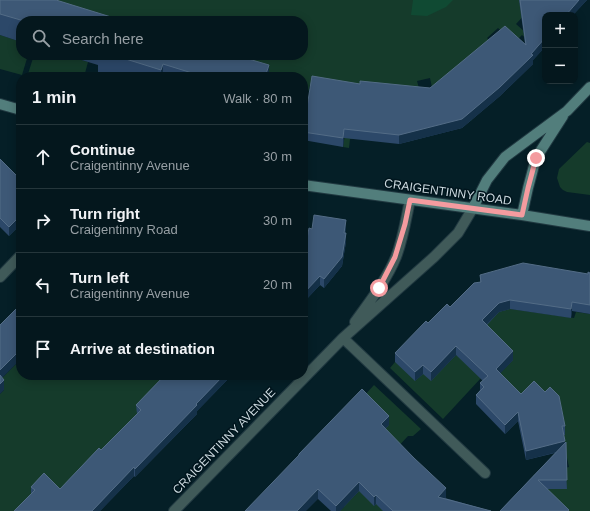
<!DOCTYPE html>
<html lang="en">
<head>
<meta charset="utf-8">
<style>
  :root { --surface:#04171d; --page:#12242a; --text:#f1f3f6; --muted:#979fa4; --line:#25363b }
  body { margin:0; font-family:Helvetica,sans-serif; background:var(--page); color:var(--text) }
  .controls { position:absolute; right:12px; top:12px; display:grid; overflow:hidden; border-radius:8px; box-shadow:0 2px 10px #0003 }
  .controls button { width:36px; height:36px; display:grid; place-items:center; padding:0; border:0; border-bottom:1px solid var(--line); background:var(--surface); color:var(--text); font:20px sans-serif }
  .stop { position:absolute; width:12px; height:12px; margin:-9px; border:3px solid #f49b9f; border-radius:50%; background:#fff }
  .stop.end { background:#f49b9f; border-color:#fff; box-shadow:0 1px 4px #0008 }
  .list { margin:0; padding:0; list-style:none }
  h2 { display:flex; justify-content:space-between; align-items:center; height:52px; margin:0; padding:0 16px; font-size:17px }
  h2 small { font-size:13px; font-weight:400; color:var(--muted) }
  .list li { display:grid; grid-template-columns:26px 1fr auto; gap:12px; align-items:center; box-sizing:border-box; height:64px; padding:0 16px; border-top:1px solid var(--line) }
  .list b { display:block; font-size:15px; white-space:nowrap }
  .list p { margin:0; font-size:13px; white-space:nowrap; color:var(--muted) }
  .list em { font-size:13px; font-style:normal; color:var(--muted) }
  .icon { flex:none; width:22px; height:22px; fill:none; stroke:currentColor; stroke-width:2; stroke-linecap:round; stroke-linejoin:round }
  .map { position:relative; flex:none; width:590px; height:511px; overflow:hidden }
  .search { position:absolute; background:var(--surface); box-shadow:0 2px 10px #0003; left:16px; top:16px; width:292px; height:44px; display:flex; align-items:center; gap:10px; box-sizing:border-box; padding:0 14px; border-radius:16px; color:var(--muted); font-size:15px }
  .panel { position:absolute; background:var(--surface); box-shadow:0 2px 10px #0003; left:16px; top:72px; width:292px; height:308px; border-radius:16px }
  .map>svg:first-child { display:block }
  .green { fill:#153b2b }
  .forest { fill:#104a33 }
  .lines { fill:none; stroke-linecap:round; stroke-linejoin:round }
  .street-casing { stroke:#213941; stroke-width:12 }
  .secondary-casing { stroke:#213941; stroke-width:12 }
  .street { stroke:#405a59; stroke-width:10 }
  .secondary { stroke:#527e7c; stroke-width:10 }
  .wall { fill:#2c4869 }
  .shaded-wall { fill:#153149 }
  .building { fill:#3d5876; stroke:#536c86 }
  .route { stroke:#f49b9f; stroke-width:5 }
  .labels { text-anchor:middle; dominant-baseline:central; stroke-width:3; stroke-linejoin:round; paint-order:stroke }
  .street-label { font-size:12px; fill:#cbd9df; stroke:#00151d }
</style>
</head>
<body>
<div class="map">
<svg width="590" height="511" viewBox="0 0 590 511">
  <rect width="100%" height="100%" fill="#051f27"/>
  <path class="green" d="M 0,0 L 520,0 L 530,9 L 516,24 L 543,48 L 540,52 L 522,35 L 514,43 L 498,28 L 487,38 L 494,45 L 449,93 L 472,120 L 459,129 L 453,112 L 434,97 L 430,78 L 417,81 L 420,92 L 404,105 L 413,140 L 407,142 L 403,125 L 360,89 L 355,139 L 350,139 L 349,148 L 343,147 L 348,114 L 333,88 L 310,85 L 303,108 L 303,77 L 236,77 L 163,55 L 303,55 L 303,21 L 54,21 Z
    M 0,35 L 21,42 L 21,55 L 28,55 L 22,75 L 0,69 Z
    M 34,55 L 65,55 L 88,62 L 84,77 L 27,77 Z
    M 587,142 L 590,143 L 590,195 L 567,192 L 563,190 L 560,187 L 557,178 L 559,169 Z
    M 476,292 L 511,309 L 574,318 L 576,312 L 590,314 L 590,511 L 560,511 L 546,489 L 567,488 L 534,478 L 533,475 L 569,467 L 562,435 L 565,435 L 521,403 L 495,378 L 513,360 L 491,368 Z
    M 457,355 L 481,378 L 443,419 L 390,368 L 395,362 L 422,373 Z
    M 21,359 L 21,375 L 156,375 L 179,396 L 159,391 L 79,478 L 31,511 L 0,511 L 0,394 L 4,390 L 0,380 Z
    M 374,385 L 421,429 L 413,436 L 408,436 L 381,465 L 388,491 L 396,511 L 340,511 L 344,507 L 362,398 Z"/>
  <path class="forest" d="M 413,0 L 453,0 L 446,7 L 427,16 L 411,15 Z"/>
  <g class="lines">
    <g class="street-casing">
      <path id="street" d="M 0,277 L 21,255
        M 355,322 C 370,301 386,281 396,257 C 403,239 406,219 410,200
        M 343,338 L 485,473
        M 174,511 L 343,338 L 434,257 L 458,233 L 473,208"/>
    </g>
    <g class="secondary-casing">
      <path id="secondary" d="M 0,104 L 21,110
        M 303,185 L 522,215 L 590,226
        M 473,208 L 487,180 L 505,157 L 567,111 L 590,87
        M 522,215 L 528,188 L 536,158 L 563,116"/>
    </g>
    <use href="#street" class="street"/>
    <use href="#secondary" class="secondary"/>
  </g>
  <path class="wall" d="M 0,0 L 124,21 L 21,21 L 21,42 L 0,35 Z
    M 519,0 L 587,0 L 573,15 L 545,15 L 545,47 L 533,60 L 533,64 L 500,96 L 462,128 L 399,144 L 344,138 L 343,147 L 303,140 L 303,129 L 360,84 L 430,88 L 525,44 Z
    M 65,55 L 235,55 L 269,77 L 114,77 L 98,72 L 98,65 Z
    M 0,159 L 21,180 L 21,224 L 9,236 L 0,227 Z
    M 346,228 L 345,233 L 346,242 L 342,266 L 324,288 L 320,285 L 303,303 L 303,247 L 306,244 L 312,229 Z
    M 590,273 L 590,314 L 572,311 L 571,318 L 510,309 L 499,312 L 487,325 L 513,360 L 500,373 L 521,394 L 565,426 L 565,435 L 564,435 L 567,489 L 547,489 L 569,511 L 500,511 L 555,453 L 526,460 L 518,421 L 505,434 L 476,404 L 476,395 L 480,390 L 480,383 L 483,381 L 456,355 L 431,381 L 423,374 L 415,381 L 395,362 L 395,353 L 428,323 L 450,307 L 480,282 L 480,275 L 588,274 Z
    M 165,375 L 232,375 L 197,411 L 197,414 L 135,477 L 134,476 L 100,511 L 14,511 L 31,494 L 31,487 L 44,473 L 60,489 L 99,448 L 101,450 L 137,414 L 136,405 Z
    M 389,425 L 385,429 L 446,497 L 445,498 L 491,511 L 383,511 L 376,504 L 374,506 L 359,491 L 340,511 L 331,511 L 318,499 L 299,454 Z"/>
  <path class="shaded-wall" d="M 579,0 L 587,0 L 573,15 L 566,15 Z
    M 545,38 L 545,47 L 533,60 L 533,64 L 500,96 L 462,128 L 399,144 L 399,135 L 531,54 Z
    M 163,64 L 163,77 L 161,77 L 161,70 Z
    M 269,65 L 269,77 L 265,77 Z
    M 344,129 L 344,138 L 343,147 L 343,138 Z
    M 21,215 L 21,224 L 9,236 L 9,227 Z
    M 346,220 L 346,228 L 344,242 L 344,233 Z
    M 346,233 L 346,242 L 342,266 L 324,288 L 324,279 Z
    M 320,276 L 320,285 L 303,303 L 303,294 Z
    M 510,300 L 510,309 L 499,312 L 482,329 L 482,320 L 499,303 Z
    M 572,302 L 572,311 L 571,318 L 571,309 Z
    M 456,346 L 456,355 L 431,381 L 431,372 Z
    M 21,349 L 21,359 L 0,380 L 0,370 Z
    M 513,351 L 513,360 L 496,378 L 496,369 Z
    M 423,365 L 423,374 L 415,381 L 415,372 Z
    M 224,375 L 232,375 L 197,411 L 197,414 L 135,477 L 135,469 L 196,404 Z
    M 4,380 L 4,390 L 0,394 L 0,384 Z
    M 518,412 L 518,421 L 505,434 L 505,425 Z
    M 389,416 L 389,425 L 381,433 L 381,424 Z
    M 565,441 L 565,450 L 526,460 L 526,451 Z
    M 134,467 L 134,476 L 100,511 L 92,511 Z
    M 359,482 L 359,491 L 340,511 L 336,511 L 336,506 Z
    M 446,488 L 446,497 L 438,506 L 438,497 Z
    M 318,489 L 318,499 L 306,511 L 297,511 Z
    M 376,495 L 376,504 L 374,506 L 374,497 Z"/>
  <path class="building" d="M 0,0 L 56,0 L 124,21 L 24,21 L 0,14 Z
    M 520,0 L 579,0 L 566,15 L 545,15 L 545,38 L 531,54 L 533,55 L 500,87 L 462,119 L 399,135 L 344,129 L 343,138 L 303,132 L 312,76 L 360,84 L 360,81 L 430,88 L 505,26 L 526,45 Z
    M 113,55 L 235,55 L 269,65 L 265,77 L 205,77 L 163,64 L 161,70 Z
    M 0,159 L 21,180 L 21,215 L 9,227 L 0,218 Z
    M 314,215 L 346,220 L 344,233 L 346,233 L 342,257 L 324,279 L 320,276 L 303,294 L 303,247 L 306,244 L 309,228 L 312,229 Z
    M 523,263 L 588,274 L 588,272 L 590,273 L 590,305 L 572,302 L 571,309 L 510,300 L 499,303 L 482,320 L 513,351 L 496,369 L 521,394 L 534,381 L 545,392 L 550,387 L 559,396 L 565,426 L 562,426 L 565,441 L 526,451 L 518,412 L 505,425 L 476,395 L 484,387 L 480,383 L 488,376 L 456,346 L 431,372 L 423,365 L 415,372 L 395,353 L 426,321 L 428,323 L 447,304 L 450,307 L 474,283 L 481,282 L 480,275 Z
    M 21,304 L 21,349 L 0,370 L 0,325 Z
    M 0,375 L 4,380 L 0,384 Z
    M 165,375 L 224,375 L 196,404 L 197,405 L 135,469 L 134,467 L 92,511 L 14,511 L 35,490 L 31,487 L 44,473 L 60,489 L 99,448 L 101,450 L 141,410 L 136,405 Z
    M 362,389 L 389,416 L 381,424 L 414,458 L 446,488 L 438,497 L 491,511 L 393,511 L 376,495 L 374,497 L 359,482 L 336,506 L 318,489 L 297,511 L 245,511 L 299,455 L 299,454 Z
    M 566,442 L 567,480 L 538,480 L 569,510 L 568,511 L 500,511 Z"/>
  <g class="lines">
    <path class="route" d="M 379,288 L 395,257 L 405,224 L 410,200 L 522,215 L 528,188 L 536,158"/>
  </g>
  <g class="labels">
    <g class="street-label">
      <text transform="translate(448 192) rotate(8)">CRAIGENTINNY ROAD</text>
      <text transform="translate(224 441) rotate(-46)">CRAIGENTINNY AVENUE</text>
    </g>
  </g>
</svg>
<div class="controls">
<button>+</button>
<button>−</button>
</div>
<div class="stop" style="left:379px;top:288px"></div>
<div class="stop end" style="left:536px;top:158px"></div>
<div class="search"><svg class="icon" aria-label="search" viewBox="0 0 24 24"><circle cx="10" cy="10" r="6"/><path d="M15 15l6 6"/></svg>Search here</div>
<section class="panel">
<h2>1 min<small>Walk · 80 m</small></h2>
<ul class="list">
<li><svg class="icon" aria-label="ahead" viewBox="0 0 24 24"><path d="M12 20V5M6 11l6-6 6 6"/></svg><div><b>Continue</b><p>Craigentinny Avenue</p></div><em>30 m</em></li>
<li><svg class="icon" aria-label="right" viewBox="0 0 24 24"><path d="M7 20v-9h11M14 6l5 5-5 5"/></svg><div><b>Turn right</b><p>Craigentinny Road</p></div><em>30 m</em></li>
<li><svg class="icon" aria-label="left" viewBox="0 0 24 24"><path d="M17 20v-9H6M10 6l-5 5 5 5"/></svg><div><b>Turn left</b><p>Craigentinny Avenue</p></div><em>20 m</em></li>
<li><svg class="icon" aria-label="arrive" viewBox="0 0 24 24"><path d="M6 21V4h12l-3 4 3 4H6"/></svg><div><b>Arrive at destination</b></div></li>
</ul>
</section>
</div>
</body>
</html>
